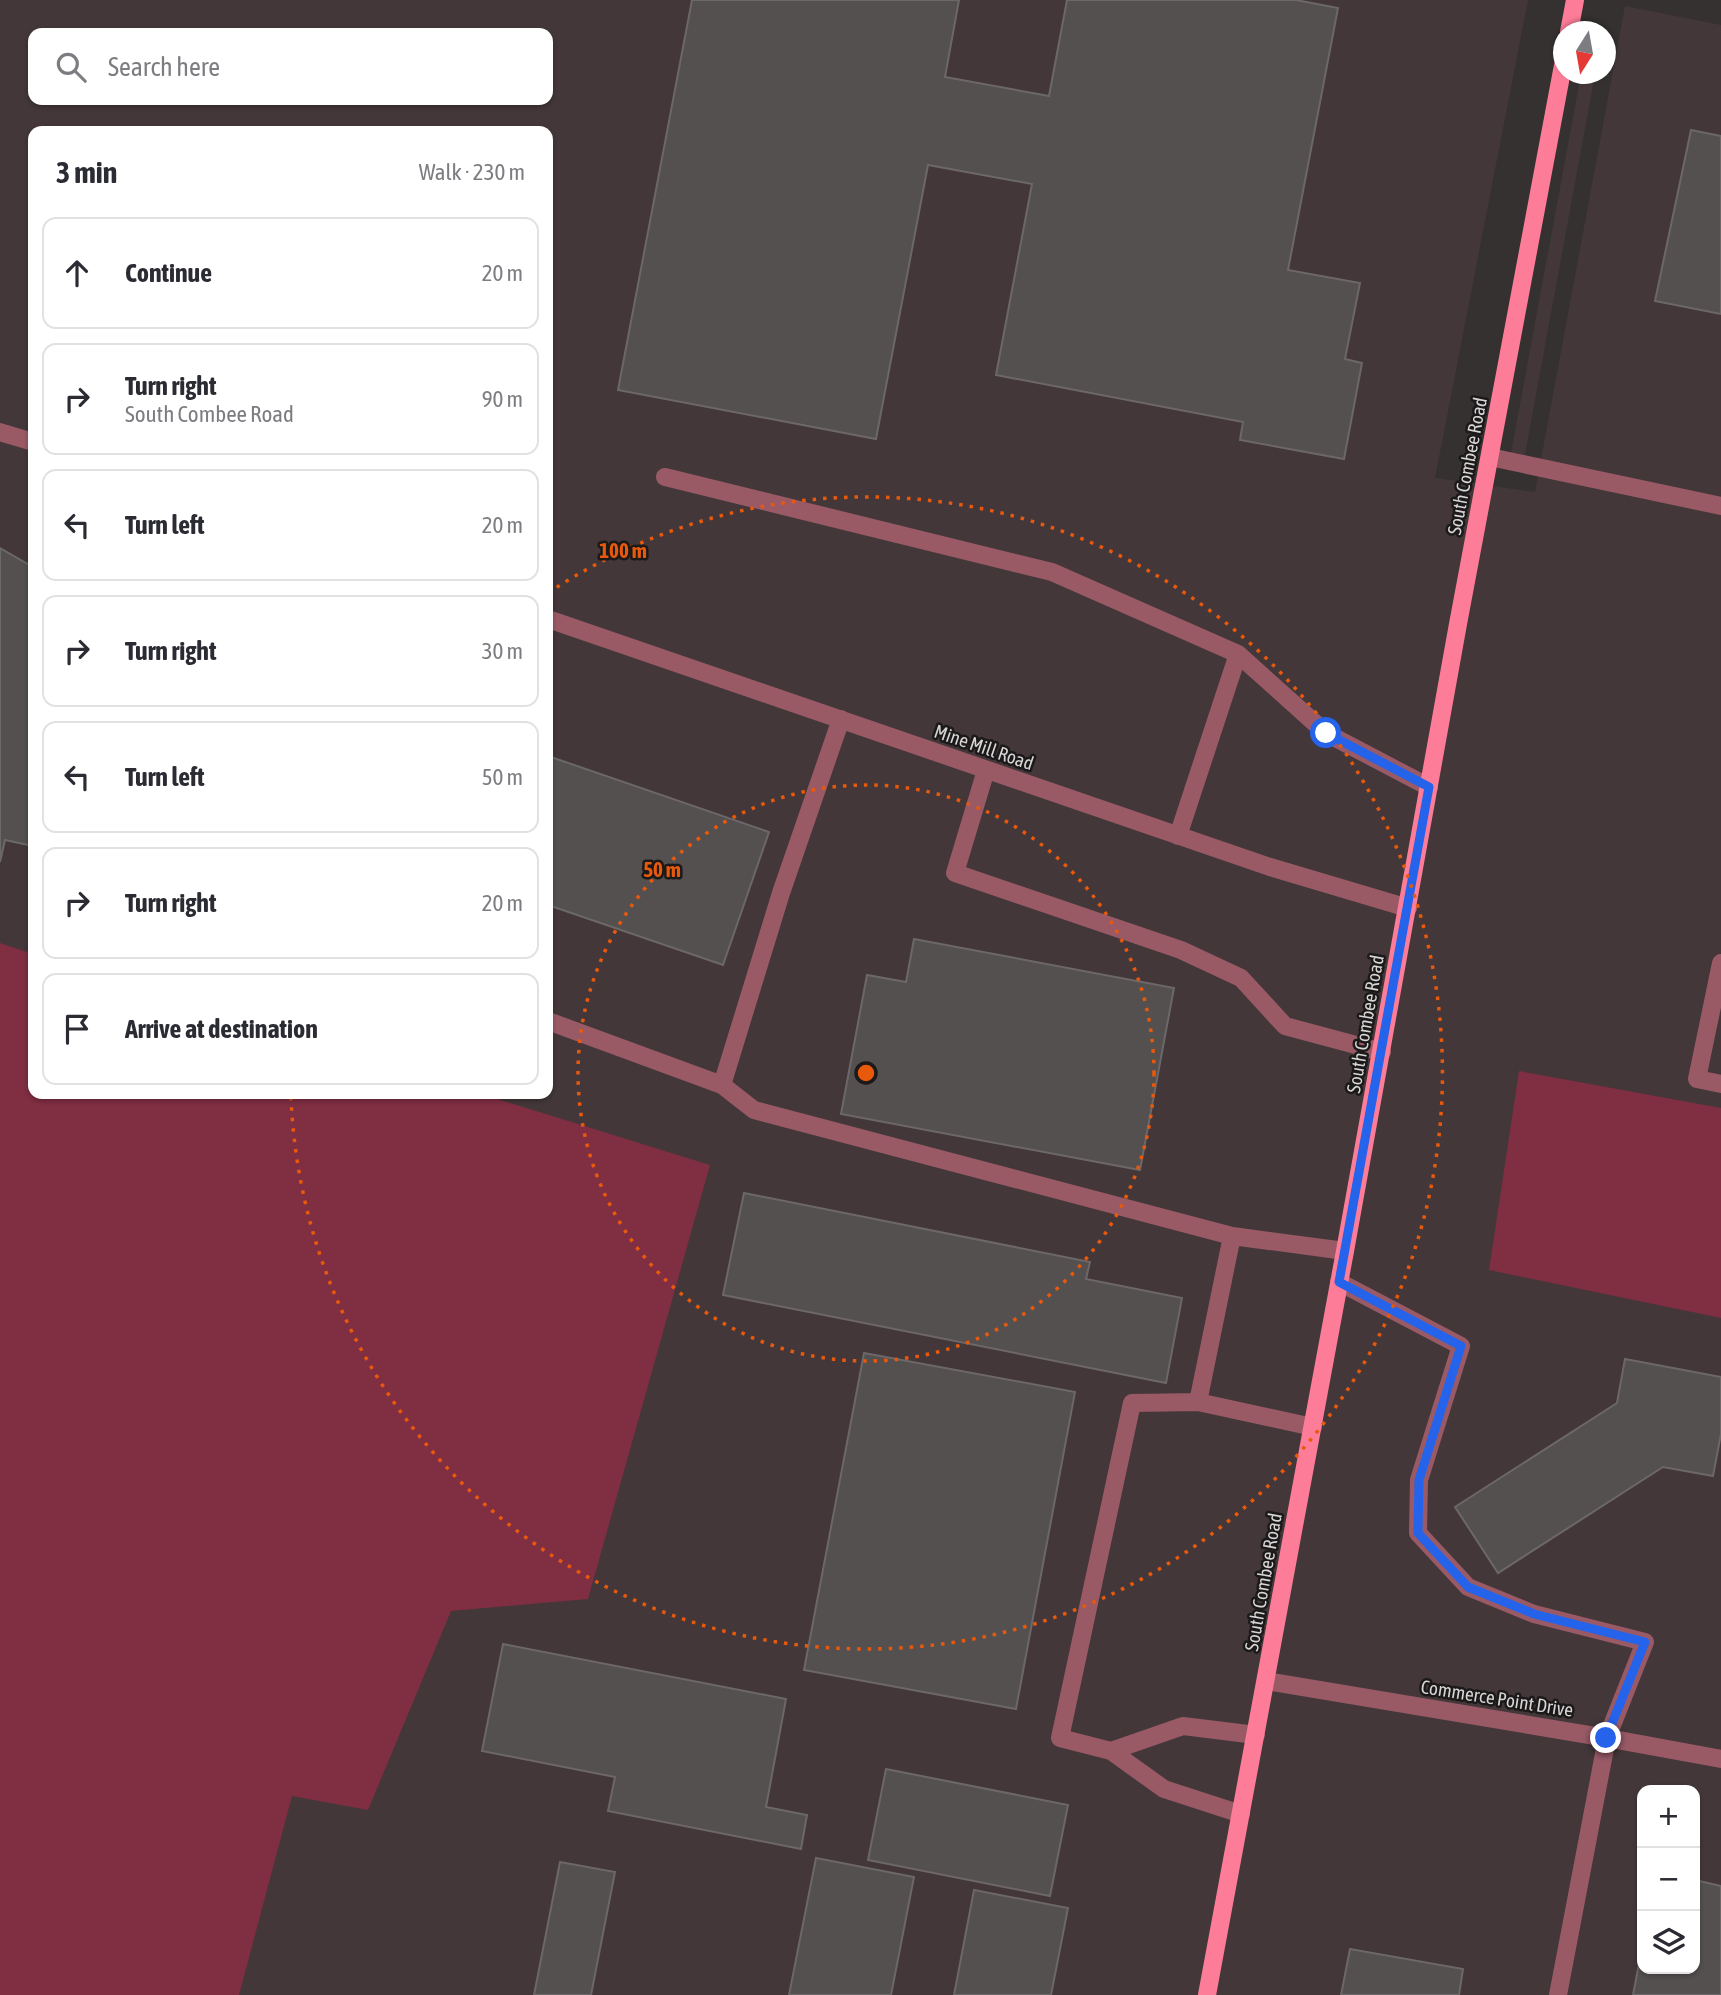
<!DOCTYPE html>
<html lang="en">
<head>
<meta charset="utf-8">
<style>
  :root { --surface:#fff; --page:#f7f7f7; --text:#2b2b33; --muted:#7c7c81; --line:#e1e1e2 }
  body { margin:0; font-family:"Asap Condensed",sans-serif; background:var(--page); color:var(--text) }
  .controls { position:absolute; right:21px; bottom:21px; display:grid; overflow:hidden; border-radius:14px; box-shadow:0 2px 5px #0004 }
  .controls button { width:63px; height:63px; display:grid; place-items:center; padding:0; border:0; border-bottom:2px solid var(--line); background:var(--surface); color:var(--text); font:35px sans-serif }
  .compass { position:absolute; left:1553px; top:21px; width:63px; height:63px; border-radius:50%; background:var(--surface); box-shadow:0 2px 5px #0004; rotate:191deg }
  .stop { position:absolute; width:21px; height:21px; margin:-16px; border:5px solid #2563eb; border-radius:50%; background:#fff }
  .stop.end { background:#2563eb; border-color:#fff; box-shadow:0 2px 7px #0008 }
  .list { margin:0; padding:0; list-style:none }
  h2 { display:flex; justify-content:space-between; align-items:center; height:91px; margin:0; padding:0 28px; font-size:30px }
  h2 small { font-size:23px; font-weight:400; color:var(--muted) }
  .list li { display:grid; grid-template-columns:46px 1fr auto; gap:21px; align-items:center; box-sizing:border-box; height:112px; margin:0 14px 14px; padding:0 14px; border:2px solid var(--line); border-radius:14px }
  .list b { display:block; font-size:26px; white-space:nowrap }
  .list p { margin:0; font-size:23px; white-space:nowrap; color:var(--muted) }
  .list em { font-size:23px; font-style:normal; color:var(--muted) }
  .icon { flex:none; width:38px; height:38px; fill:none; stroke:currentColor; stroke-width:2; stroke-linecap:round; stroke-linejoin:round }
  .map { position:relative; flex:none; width:1721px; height:1995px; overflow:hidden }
  .search { position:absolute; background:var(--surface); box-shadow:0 2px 5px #0004; left:28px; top:28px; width:525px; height:77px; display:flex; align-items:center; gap:18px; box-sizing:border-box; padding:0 24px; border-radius:14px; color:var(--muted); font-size:26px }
  .panel { position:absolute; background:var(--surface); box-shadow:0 2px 5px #0004; left:28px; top:126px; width:525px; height:973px; border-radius:14px }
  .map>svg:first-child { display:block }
  .built { fill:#433739; fill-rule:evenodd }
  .green { fill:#802e42 }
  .building { fill:#555050; stroke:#6c6768; stroke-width:2 }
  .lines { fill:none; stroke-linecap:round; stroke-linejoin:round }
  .minor { stroke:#995a66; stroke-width:18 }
  .major { stroke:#fd7d98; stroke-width:18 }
  .route { stroke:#2563eb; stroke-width:9 }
  .ring { fill:none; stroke:#e8590c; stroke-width:3.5; stroke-dasharray:3.5 7 }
  .labels { text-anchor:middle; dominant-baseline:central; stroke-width:5; stroke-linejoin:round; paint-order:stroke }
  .street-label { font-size:19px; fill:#d8d5d5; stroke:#1b1919 }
  .centre { fill:#e8590c; stroke:#1b1919; stroke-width:3.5 }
  .ring-label { font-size:21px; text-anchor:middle; font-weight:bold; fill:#e8590c; stroke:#1b1919; stroke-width:5; stroke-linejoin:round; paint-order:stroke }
</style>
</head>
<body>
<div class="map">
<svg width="1721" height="1995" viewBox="0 0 1721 1995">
  <rect width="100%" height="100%" fill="#353131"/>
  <path class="built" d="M 0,0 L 1528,0 L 1435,478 L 1535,492 L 1625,6 L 1721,25 L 1721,1995 L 0,1995 ZM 33,33 L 548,33 L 548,100 L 33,100 ZM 33,131 L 548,131 L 548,1094 L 33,1094 ZM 1642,1790 L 1695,1790 L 1695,1969 L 1642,1969 Z
    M 1581,74 L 1595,74 L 1522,471 L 1508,469 Z"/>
  <path class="green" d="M 0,943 L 33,954 L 33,1094 L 481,1094 L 710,1165 L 588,1599 L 451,1611 L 368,1810 L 292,1796 L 239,1995 L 0,1995 Z
    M 1519,1071 L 1721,1108 L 1721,1318 L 1489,1270 Z"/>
  <path class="building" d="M 692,0 L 959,0 L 945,77 L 1049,96 L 1067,0 L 1296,0 L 1338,8 L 1288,270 L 1360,283 L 1345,359 L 1362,363 L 1344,459 L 1240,440 L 1243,422 L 996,375 L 1032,184 L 928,165 L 876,439 L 618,390 Z
    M 1691,130 L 1721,136 L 1721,314 L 1655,301 Z
    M 0,548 L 33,567 L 33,846 L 5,840 L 0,862 Z
    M 548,756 L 769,832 L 723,965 L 548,905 Z
    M 914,939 L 1174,988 L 1140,1170 L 841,1114 L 867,975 L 906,982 Z
    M 744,1193 L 1090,1262 L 1086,1279 L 1182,1298 L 1166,1383 L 723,1295 Z
    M 864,1353 L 1075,1392 L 1016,1709 L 804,1670 Z
    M 1625,1359 L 1721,1377 L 1721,1434 L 1713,1476 L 1663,1467 L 1498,1573 L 1455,1507 L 1617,1403 Z
    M 503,1644 L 786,1699 L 766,1807 L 807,1815 L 801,1849 L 608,1811 L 615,1777 L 482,1751 Z
    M 886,1769 L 1068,1805 L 1050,1896 L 868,1860 Z
    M 816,1858 L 914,1877 L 891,1995 L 789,1995 Z
    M 560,1862 L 615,1872 L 591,1995 L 534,1995 Z
    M 1695,1880 L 1721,1886 L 1721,1995 L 1633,1995 L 1642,1948 L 1642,1969 L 1695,1969 Z
    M 974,1890 L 1068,1908 L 1051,1995 L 954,1995 Z
    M 1350,1949 L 1463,1969 L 1459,1995 L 1341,1995 Z"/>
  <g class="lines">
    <path class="minor" d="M 0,432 L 33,442
      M 1490,457 L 1721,506
      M 665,477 L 1052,572 L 1238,654 L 1326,733 L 1429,787
      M 548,619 L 1270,867 L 1408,908
      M 986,770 L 955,873 L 1181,950 L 1241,978 L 1285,1026 L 1382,1052
      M 1178,836 L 1238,654
      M 1721,963 L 1697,1079 L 1721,1084
      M 548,1021 L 722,1085 L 754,1110 L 1232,1236
      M 722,1085 L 781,893 L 841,719
      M 1339,1282 L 1461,1346 L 1419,1480 L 1418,1533 L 1468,1587 L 1534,1614 L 1645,1642 L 1607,1738 L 1558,1995
      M 1313,1427 L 1198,1402 L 1232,1236 L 1345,1251
      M 1266,1681 L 1607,1738 L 1721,1759
      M 1111,1751 L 1060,1738 L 1132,1403 L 1198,1402
      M 1241,1814 L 1164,1789 L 1111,1751 L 1183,1726 L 1256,1735"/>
    <path class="major" d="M 1569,32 L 1575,0
      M 1207,1995 L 1345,1251 L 1458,624 L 1564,60"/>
  </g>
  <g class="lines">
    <path class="route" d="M 1326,733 L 1429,787 L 1339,1282 L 1461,1346 L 1419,1480 L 1418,1533 L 1468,1587 L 1534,1614 L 1645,1642 L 1606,1738"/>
  </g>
  <g class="ring">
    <circle cx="866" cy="1073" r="288"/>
    <path d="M548 593A576 576 0 1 1 291 1098"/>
  </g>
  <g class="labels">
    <g class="street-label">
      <text transform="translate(1467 466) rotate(-79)">South Combee Road</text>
      <text transform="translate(984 747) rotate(19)">Mine Mill Road</text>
      <text transform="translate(1365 1024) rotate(-80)">South Combee Road</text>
      <text transform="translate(1263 1582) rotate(-80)">South Combee Road</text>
      <text transform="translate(1497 1698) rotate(9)">Commerce Point Drive</text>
    </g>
  </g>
  <circle cx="866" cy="1073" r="10" class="centre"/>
  <g class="ring-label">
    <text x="623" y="558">100 m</text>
    <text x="662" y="877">50 m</text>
  </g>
</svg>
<div class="controls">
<button>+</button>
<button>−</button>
<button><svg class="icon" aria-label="layers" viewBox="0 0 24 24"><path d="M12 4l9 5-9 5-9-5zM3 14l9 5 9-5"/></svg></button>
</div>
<svg class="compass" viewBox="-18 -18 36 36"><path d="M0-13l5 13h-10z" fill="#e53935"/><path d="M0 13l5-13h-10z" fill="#7c7c81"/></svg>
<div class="stop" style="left:1326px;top:733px"></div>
<div class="stop end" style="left:1606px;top:1738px"></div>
<div class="search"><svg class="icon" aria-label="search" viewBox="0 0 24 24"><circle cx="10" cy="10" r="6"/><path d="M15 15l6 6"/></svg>Search here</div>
<section class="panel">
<h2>3 min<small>Walk · 230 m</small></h2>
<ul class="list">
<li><svg class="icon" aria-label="ahead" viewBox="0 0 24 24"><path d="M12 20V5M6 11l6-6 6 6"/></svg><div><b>Continue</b></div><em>20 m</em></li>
<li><svg class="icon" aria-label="right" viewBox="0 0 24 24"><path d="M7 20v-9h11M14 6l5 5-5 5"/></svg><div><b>Turn right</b><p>South Combee Road</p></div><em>90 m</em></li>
<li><svg class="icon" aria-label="left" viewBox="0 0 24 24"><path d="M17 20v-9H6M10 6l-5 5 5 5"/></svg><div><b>Turn left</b></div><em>20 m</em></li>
<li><svg class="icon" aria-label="right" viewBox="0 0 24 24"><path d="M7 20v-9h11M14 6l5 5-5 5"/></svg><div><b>Turn right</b></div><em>30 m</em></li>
<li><svg class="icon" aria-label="left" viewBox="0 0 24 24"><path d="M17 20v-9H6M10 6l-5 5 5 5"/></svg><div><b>Turn left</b></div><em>50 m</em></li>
<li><svg class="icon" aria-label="right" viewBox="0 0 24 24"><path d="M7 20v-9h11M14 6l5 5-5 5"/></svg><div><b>Turn right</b></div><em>20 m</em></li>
<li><svg class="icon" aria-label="arrive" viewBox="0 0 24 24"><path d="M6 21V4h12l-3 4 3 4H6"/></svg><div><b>Arrive at destination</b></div></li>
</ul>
</section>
</div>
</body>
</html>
